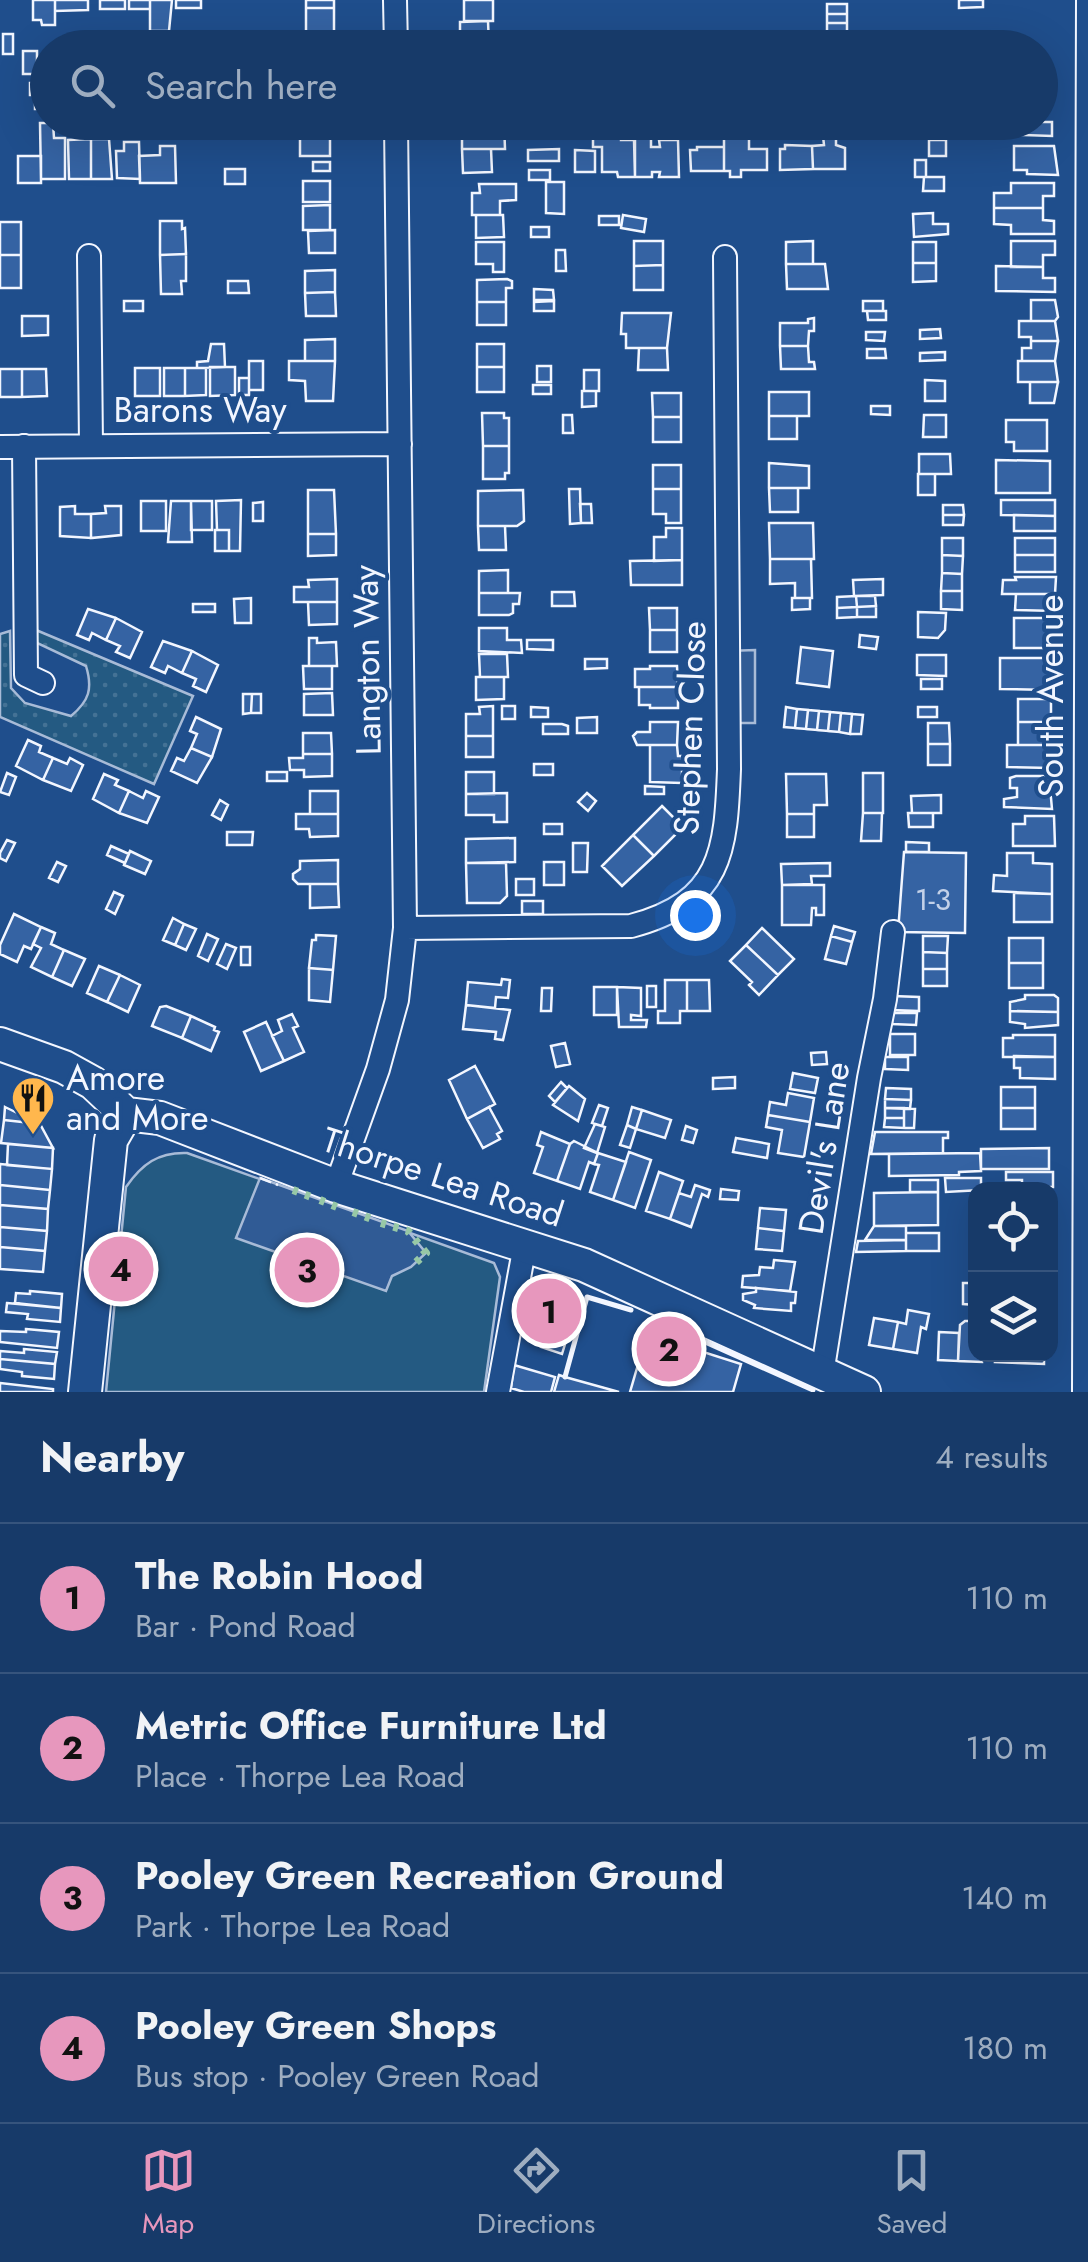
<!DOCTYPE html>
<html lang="en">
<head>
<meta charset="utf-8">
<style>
  :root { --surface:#173a69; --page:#20416f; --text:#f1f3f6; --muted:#9eadc0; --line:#36547d; --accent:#e797bd }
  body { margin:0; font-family:Jost,sans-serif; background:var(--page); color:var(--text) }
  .controls { position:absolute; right:30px; bottom:30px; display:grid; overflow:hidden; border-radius:20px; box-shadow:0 10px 40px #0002 }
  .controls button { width:90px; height:90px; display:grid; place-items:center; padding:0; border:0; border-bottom:2px solid var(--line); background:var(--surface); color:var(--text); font:50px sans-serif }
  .you { position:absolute; left:695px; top:915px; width:35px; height:35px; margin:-25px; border:8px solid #fff; border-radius:50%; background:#1a73e8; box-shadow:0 0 0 15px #1a73e833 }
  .badge { display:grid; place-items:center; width:65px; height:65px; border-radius:50%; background:var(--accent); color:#111; font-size:32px; font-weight:700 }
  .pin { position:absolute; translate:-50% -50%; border:5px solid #fff; box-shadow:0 2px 10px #0006 }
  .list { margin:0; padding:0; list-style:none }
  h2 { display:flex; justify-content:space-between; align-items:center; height:130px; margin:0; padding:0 40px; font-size:42px }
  h2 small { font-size:32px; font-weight:400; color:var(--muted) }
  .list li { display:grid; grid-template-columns:65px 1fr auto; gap:30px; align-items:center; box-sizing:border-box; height:150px; padding:0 40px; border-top:2px solid var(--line) }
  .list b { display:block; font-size:38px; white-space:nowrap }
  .list p { margin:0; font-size:32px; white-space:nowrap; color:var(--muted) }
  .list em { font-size:32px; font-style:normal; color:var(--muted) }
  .icon { flex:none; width:55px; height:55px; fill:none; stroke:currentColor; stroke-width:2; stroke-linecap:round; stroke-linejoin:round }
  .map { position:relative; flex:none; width:1088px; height:1392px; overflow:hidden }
  .search { position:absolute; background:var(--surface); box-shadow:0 10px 40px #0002; left:30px; right:30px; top:30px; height:110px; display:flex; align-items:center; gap:25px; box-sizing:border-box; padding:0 35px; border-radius:55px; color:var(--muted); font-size:38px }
  .sheet { height:730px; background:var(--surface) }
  nav { display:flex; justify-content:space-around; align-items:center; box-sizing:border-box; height:140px; border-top:2px solid var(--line); background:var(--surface); font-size:28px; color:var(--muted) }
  nav a { display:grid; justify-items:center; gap:5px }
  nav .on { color:var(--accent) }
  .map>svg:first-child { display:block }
  .grass { fill:url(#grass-dots); stroke:#a8bbd7; stroke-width:2.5 }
  .park { fill:#245a82; stroke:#a8bbd7; stroke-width:2.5 }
  .parking { fill:#305b95; stroke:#a8bbd7; stroke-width:2.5 }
  .building { fill:#3563a3; stroke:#f2f6ff; stroke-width:2.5 }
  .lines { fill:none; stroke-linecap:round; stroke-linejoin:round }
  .street-casing { stroke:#f2f6ff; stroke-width:26 }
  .secondary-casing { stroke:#f2f6ff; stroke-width:36 }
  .street { stroke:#1f4e8c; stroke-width:22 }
  .secondary { stroke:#1f4e8c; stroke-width:32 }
  .hedge { stroke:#97c8a6; stroke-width:8; stroke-dasharray:5 8; stroke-linecap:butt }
  .fence { stroke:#f2f6ff; stroke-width:2.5; stroke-dasharray:12 5; stroke-linecap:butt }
  .wall { stroke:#f2f6ff; stroke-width:5 }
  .labels { text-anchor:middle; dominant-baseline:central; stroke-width:8; stroke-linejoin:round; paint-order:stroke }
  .number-label { font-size:30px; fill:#c3d1e8 }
  .street-label { font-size:35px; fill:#f2f6ff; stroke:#1f4e8c }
  .poi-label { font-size:35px; fill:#f2f6ff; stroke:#1f4e8c; text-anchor:start }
</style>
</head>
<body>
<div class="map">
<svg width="1088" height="1392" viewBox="0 0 1088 1392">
  <defs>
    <pattern id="grass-dots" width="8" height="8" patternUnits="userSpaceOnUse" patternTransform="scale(2.5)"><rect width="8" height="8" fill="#245a82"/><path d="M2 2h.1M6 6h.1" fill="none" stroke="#447295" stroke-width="1.8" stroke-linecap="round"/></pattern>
  </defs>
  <rect width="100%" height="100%" fill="#1f4e8c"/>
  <path class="grass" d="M 36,630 L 193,696 L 154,784 L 0,717 L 0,634 L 10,631 L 11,688 L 25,703 L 71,716 C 89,701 93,689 86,666 L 37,643 Z"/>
  <path class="park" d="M 187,1153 L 494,1263 L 500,1277 L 484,1392 L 106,1392 L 126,1187 C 142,1164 158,1152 187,1153 Z"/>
  <path class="parking" d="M 755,650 L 755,723 L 729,723 L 728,651 Z
    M 260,1178 L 408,1231 L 426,1253 L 411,1267 L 392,1276 L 386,1291 L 236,1238 Z"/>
  <path class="building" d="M 33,0 L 55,0 L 55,25 L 42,25 L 41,20 L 33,20 Z
    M 55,0 L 88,0 L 88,10 L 55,11 Z
    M 100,0 L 125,0 L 125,9 L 100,9 Z
    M 129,0 L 150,0 L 150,9 L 129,9 Z
    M 150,0 L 172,0 L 169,31 L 150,31 Z
    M 176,0 L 201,0 L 201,8 L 176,8 Z
    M 306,0 L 334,0 L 334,8 L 306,8 Z
    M 464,0 L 493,0 L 493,21 L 464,21 Z
    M 959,0 L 983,0 L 983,7 L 959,8 Z
    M 827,4 L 847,4 L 847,14 L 827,14 Z
    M 306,8 L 334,8 L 334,32 L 306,32 Z
    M 827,14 L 847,14 L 847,23 L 827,23 Z
    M 488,21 L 489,46 L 460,46 L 460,22 Z
    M 827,23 L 847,23 L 847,32 L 827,32 Z
    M 827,32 L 847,32 L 847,41 L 827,42 Z
    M 3,34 L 13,34 L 13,54 L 3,54 Z
    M 23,51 L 37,51 L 37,74 L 23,74 Z
    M 30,83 L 48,83 L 48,109 L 35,109 L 35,95 L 30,95 Z
    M 1040,85 L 1052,85 L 1052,100 L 1042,100 L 1042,110 Z
    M 1040,110 L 1042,122 L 1052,122 L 1052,136 L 994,134 L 995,122 L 1040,122 Z
    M 288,122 L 330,122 L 330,134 L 288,134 Z
    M 462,122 L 504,122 L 505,149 L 462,149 Z
    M 40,123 L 53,123 L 54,138 L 65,138 L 65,179 L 41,179 Z
    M 593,133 L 612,133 L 621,136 L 621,140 L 634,140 L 635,177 L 618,177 L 617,172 L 602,172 L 602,147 L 593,147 Z
    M 300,134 L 330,134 L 330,156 L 300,156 Z
    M 836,135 L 836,145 L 845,148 L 845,169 L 813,169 L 812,146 L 824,145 L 823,136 Z
    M 635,136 L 651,136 L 651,147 L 660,147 L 659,140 L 678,140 L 679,177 L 659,177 L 660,172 L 652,172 L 652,177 L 635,177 Z
    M 749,136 L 749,149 L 767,149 L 767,170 L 741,170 L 741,177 L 730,177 L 730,171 L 724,171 L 724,137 Z
    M 91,139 L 109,139 L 112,179 L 91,179 Z
    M 91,139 L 91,179 L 69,179 L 68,140 Z
    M 929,140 L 946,140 L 946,156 L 929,156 Z
    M 124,142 L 139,142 L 140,179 L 117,178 L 116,151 L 124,151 Z
    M 785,145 L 812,146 L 813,169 L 780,170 L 780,149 L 785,149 Z
    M 160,146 L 175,146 L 176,183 L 140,183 L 139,156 L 160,155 Z
    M 1014,146 L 1054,146 L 1058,175 L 1027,174 L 1027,170 L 1014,170 Z
    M 697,147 L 724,147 L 724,171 L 691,171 L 690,150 L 697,150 Z
    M 462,149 L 491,149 L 492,172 L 463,173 Z
    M 559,149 L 559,161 L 528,161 L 528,150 Z
    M 575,150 L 595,151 L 595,172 L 575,172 Z
    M 18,156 L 41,156 L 41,183 L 18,183 Z
    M 915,160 L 926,160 L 926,177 L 915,177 Z
    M 313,162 L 330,162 L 330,171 L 313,171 Z
    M 225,169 L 245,169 L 245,184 L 225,184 Z
    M 529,170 L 550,170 L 550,180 L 529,180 Z
    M 924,177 L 944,177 L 944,191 L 923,191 Z
    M 303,181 L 330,181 L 330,202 L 303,202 Z
    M 546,182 L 564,182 L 564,214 L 546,213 Z
    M 1011,183 L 1054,183 L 1054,196 L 1043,196 L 1043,208 L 994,208 L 994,193 L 1011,193 Z
    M 479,184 L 516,184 L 516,200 L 500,201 L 500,215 L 472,215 L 472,193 L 480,193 Z
    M 330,205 L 330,230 L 303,230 L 303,206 Z
    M 994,208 L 1043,208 L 1043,220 L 1054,221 L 1054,234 L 1011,234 L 1011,225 L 994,224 Z
    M 933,213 L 933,224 L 948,224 L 948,234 L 914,237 L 913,214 Z
    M 476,215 L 503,215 L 504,237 L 476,238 Z
    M 623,215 L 646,219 L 644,232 L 621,228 Z
    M 599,216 L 619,216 L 619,225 L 599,225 Z
    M 160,221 L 182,221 L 182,229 L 185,228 L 186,254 L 160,255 Z
    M 0,222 L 21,222 L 21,255 L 0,255 Z
    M 531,227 L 549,227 L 549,237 L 531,237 Z
    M 335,230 L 335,253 L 309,253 L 308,231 Z
    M 634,241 L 663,241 L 663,265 L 634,266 Z
    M 813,241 L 813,264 L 786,264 L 786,242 Z
    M 1011,241 L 1055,241 L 1055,255 L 1043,255 L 1043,267 L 1011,267 Z
    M 476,242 L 504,242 L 504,272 L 493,272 L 493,264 L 476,264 Z
    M 913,242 L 936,242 L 936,263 L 913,263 Z
    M 556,250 L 565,250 L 566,271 L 556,271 Z
    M 186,254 L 186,281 L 181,281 L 182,294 L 161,294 L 160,255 Z
    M 0,255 L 21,255 L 21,288 L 0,288 Z
    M 913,263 L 936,263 L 936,281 L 913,282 Z
    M 786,264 L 825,264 L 828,289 L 787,289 Z
    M 663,265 L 663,290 L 634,290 L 634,266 Z
    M 996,266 L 1043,267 L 1043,278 L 1055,278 L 1055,292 L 996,291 Z
    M 335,270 L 335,292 L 305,293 L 305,271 Z
    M 507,279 L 512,281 L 512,288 L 506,288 L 506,302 L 477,302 L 477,280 Z
    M 228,281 L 248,281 L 249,293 L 228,293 Z
    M 534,289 L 553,290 L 554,300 L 534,300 Z
    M 335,292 L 336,316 L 306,316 L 305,293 Z
    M 1031,300 L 1055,300 L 1058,317 L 1055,321 L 1031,321 Z
    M 124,301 L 143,301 L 143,311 L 124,311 Z
    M 554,301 L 554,311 L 534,311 L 534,302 Z
    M 863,301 L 883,301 L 883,311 L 863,311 Z
    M 477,302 L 506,302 L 506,325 L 477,325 Z
    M 867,311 L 886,311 L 886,320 L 868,320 Z
    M 622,313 L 671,313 L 667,348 L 626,348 L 626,334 L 621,334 Z
    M 22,316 L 48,316 L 48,335 L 22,336 Z
    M 814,318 L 814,331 L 809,331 L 808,346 L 780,346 L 780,323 L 808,323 L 808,319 Z
    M 1019,321 L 1055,321 L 1058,341 L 1031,341 L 1031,337 L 1019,337 Z
    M 940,329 L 941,338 L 920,339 L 920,330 Z
    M 866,332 L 885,332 L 884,341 L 866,340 Z
    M 335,339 L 335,361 L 305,361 L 305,340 Z
    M 1031,341 L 1058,341 L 1055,361 L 1022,361 L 1022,348 L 1031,348 Z
    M 211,344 L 224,344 L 225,367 L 197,368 L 197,362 L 208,361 Z
    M 477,344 L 504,344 L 504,367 L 477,367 Z
    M 780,346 L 808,346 L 809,362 L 814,362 L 815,369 L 781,369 Z
    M 639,348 L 667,348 L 668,370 L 638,370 Z
    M 867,349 L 885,349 L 886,358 L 867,358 Z
    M 945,352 L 945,360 L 920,361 L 920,353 Z
    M 249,361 L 263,361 L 263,390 L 249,390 Z
    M 289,361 L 335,361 L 333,401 L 306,401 L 305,381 L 289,380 Z
    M 1018,361 L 1055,361 L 1058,382 L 1018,382 Z
    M 537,366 L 551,366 L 551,382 L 537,382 Z
    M 210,367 L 235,367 L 235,395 L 210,396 Z
    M 477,367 L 504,367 L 504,392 L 477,392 Z
    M 135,368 L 160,368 L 160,396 L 135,396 Z
    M 164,368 L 185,368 L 185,396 L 164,396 Z
    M 185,368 L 206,368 L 206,395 L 185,396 Z
    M 0,369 L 22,369 L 22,397 L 0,397 Z
    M 22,369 L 46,369 L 47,396 L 22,397 Z
    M 584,370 L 599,370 L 599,391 L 584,391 Z
    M 239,378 L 249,378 L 249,395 L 239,395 Z
    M 925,380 L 945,381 L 945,401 L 925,401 Z
    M 1030,382 L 1058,382 L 1054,403 L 1030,403 Z
    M 533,385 L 551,385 L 551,394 L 533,394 Z
    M 582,391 L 596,391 L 596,406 L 582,407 Z
    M 769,392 L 809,392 L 809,416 L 769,416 Z
    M 652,393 L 681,393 L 681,417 L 653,417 Z
    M 871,406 L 890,406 L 890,415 L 871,414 Z
    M 482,413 L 504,413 L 504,418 L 509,418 L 509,446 L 483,446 Z
    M 563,415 L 572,415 L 573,433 L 563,433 Z
    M 924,415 L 946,415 L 946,437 L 923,437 Z
    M 769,416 L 797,416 L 797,439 L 769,439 Z
    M 653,417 L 681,417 L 681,442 L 653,442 Z
    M 1006,420 L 1047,420 L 1047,451 L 1014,451 L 1014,442 L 1006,442 Z
    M 483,446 L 509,446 L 509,473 L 505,473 L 505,479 L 483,479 Z
    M 919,454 L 950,454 L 951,474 L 919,474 Z
    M 996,460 L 1050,461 L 1050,493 L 996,493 Z
    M 769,463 L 809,466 L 809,488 L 769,488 Z
    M 653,465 L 681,465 L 681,489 L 653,489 Z
    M 918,474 L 935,474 L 935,495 L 918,495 Z
    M 769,488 L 798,488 L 798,512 L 770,512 Z
    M 569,489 L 580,489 L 581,523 L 570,524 Z
    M 653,489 L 681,489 L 681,523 L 666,523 L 666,514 L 653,514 Z
    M 308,490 L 334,490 L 336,534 L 308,534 Z
    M 523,490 L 524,521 L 517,526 L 478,526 L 478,491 Z
    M 241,500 L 240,551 L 229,551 L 229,530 L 217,530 L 216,501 Z
    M 1001,500 L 1055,500 L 1055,516 L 1001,515 Z
    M 141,501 L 166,501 L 166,531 L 141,531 Z
    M 171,501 L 191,501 L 192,542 L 168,542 Z
    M 191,501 L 212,501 L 212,530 L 191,530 Z
    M 263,502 L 263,521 L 253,521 L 253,503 Z
    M 580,504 L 591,504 L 592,523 L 581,523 Z
    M 943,505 L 963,505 L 964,515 L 943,515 Z
    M 75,506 L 75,514 L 91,514 L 91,538 L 60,536 L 60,507 Z
    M 105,506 L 121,506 L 121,535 L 91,538 L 91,514 L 106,513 Z
    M 943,515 L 964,515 L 963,525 L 943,525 Z
    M 1014,515 L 1055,516 L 1055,531 L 1014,531 Z
    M 769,523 L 813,523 L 814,559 L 770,559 Z
    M 478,526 L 505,526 L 506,550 L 479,550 Z
    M 666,528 L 682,528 L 682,560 L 654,561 L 654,537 L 666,537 Z
    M 215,530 L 229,530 L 229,551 L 215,551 Z
    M 308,534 L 336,534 L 336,555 L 308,556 Z
    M 942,538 L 963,538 L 963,556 L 942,555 Z
    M 1015,538 L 1055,538 L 1055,555 L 1015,555 Z
    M 942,555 L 963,556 L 962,574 L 942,573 Z
    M 1015,555 L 1055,555 L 1055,572 L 1015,572 Z
    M 770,559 L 811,559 L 812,598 L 795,598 L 795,583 L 770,584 Z
    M 682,560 L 682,585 L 631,585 L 630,561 Z
    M 508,570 L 508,593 L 479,593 L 479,571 Z
    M 942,573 L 962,574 L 962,591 L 941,591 Z
    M 1015,577 L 1056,577 L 1055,594 L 1002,594 L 1003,580 L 1016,580 Z
    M 337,579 L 337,602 L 294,602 L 294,587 L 309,587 L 308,580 Z
    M 883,579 L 883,595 L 854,596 L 853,580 Z
    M 941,591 L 962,591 L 962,610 L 941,609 Z
    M 552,592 L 574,592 L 575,606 L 552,606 Z
    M 479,593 L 520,593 L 519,604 L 513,604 L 513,613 L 509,615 L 479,615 Z
    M 1016,594 L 1055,594 L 1056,611 L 1015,610 Z
    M 856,596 L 857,607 L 837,608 L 837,597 Z
    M 856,596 L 875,596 L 876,606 L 857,607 Z
    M 251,598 L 251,623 L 235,623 L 234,599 Z
    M 792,598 L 810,598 L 810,609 L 792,610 Z
    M 308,602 L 337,602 L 337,624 L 309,625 Z
    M 193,604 L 215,604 L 215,612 L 193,612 Z
    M 876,606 L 876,617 L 857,617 L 857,607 Z
    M 857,607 L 857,617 L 837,618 L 837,608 Z
    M 649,608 L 677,608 L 677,630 L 650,630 Z
    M 88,609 L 116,618 L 106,640 L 92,633 L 89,640 L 77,635 Z
    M 918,612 L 946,613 L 945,630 L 938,638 L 918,637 Z
    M 116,618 L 142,632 L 130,658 L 116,652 L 120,646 L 106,640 Z
    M 1014,618 L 1056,618 L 1056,648 L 1014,648 Z
    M 479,628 L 507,628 L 507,640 L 521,640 L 522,653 L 479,651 Z
    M 650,630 L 677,630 L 677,652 L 650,652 Z
    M 860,635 L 878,637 L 876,649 L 859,647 Z
    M 309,638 L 317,638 L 317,643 L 336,642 L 337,666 L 309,666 Z
    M 527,640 L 553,640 L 553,650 L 527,649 Z
    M 163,641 L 192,651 L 182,673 L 168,666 L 165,673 L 151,667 Z
    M 801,647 L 833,651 L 829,687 L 797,683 Z
    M 192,651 L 218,665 L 206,692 L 193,686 L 196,679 L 182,673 Z
    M 479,654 L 507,654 L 508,677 L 480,677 Z
    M 917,655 L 946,655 L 946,676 L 917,675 Z
    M 1000,658 L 1050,658 L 1050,690 L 1000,689 Z
    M 585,659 L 607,659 L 607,668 L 585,669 Z
    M 303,666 L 332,666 L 332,689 L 304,689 Z
    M 650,666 L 677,666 L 678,687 L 635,687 L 635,669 L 650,669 Z
    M 476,677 L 504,677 L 504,699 L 476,700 Z
    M 921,679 L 942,679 L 942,689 L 921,689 Z
    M 639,687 L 678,687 L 678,708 L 650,708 L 650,705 L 639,705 Z
    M 332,693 L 333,715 L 304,715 L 304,694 Z
    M 243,694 L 252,694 L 251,713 L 243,714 Z
    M 252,694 L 261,694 L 261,713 L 251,713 Z
    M 1018,699 L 1051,699 L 1051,722 L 1018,722 Z
    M 493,706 L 493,736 L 466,736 L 466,714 L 480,714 L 479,707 Z
    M 502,706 L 515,706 L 515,719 L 502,719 Z
    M 531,707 L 548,708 L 548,717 L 531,717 Z
    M 786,707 L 797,709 L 795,728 L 784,727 Z
    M 918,707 L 937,707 L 937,717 L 918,717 Z
    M 797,709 L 808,710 L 806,729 L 795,728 Z
    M 808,710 L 819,711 L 817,730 L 806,729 Z
    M 819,711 L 830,712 L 828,731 L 817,730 Z
    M 830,712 L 841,713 L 839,732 L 828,731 Z
    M 841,713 L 852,714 L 850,734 L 839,732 Z
    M 852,714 L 863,715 L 861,734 L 850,734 Z
    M 196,717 L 221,729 L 212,757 L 191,748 L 197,734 L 190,731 Z
    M 597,717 L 597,733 L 577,733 L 577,718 Z
    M 650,722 L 678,722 L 677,745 L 637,745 L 633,736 L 637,732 L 650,732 Z
    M 1018,722 L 1051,722 L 1051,745 L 1018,745 Z
    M 928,723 L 949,723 L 950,744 L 928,744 Z
    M 543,724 L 562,724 L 568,726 L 568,734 L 543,734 Z
    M 303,733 L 331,733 L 332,754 L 303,754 Z
    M 466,736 L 493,736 L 493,757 L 466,757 Z
    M 28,740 L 41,746 L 39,752 L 53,758 L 43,780 L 16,766 Z
    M 928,744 L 950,744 L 950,765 L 928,765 Z
    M 650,745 L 677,745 L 678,756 L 682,756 L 682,783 L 650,782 Z
    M 1007,745 L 1051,745 L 1050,768 L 1007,767 Z
    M 191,748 L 212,757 L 197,783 L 171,771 L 177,758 L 184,761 Z
    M 303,754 L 332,754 L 332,776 L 304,777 L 304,770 L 290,770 L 289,758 L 303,758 Z
    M 53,758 L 67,764 L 70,758 L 83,765 L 71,791 L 43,780 Z
    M 534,764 L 553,764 L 553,775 L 534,775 Z
    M 267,772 L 287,772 L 287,781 L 267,781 Z
    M 466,772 L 494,772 L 494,794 L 466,794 Z
    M 7,773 L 16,777 L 9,795 L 0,792 Z
    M 863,773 L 883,773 L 883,813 L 863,813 Z
    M 104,774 L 118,780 L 115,785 L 129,791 L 119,813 L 93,799 Z
    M 786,774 L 826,774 L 827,805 L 814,805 L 814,814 L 787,814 Z
    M 1016,776 L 1049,776 L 1052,809 L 1004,807 L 1004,799 L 1017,797 L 1017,788 L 1010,788 L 1010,778 Z
    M 645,786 L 664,787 L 664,794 L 645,794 Z
    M 129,791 L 143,798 L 146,791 L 159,797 L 147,823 L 119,813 Z
    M 310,791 L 338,791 L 338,814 L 310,814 Z
    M 507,793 L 507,822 L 494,822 L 494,815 L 466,815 L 466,794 Z
    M 587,793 L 596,801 L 588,811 L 578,802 Z
    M 941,795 L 941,813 L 912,813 L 911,796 Z
    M 220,800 L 228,805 L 221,820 L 212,815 Z
    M 662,806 L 683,827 L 654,856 L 633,835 Z
    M 863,813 L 882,813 L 881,841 L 861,841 Z
    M 908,813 L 933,813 L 933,827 L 909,827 Z
    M 296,814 L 338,814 L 338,836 L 310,837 L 309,829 L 296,829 Z
    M 787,814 L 814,814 L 814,837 L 787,837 Z
    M 1025,816 L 1054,816 L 1055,846 L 1013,846 L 1013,824 L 1025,824 Z
    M 544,824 L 562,824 L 562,834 L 544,834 Z
    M 227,832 L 253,832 L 252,845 L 227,845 Z
    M 633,835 L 654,856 L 622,886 L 602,866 Z
    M 515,838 L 515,862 L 466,863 L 466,839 Z
    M 7,840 L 15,843 L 6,861 L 0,858 L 0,853 Z
    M 906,842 L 929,843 L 929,852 L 906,852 Z
    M 573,843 L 588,843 L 587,872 L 573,872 Z
    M 111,846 L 129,854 L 125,863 L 107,855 Z
    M 130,851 L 151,861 L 145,874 L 124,865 Z
    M 904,852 L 966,853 L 965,933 L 898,932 Z
    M 1007,853 L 1033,853 L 1033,863 L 1052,864 L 1052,894 L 993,891 L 994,875 L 1007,876 Z
    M 338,860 L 338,884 L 298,884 L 293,879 L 293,874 L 300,869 L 300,861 Z
    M 57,862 L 66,866 L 58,882 L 49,878 Z
    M 544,862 L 564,862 L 564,885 L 544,885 Z
    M 466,863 L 506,863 L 507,896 L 500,903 L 467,903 Z
    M 830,863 L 830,876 L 811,876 L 812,884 L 782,885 L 781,864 Z
    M 516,879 L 534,879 L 534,895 L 516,895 Z
    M 310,884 L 338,884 L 339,907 L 310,908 Z
    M 782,885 L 824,885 L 824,915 L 816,915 L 816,908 L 812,908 L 811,925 L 782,925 Z
    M 114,892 L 123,896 L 115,914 L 106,909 Z
    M 1014,893 L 1052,894 L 1052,922 L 1014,922 Z
    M 522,901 L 543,901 L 543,914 L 522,914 Z
    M 14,914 L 41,927 L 31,949 L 24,946 L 17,962 L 0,954 L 0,945 Z
    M 173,918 L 184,924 L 175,945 L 163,940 Z
    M 184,924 L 196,929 L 186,950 L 175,945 Z
    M 834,926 L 855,932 L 852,942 L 831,936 Z
    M 41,927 L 55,933 L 51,944 L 64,950 L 52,977 L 31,967 L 41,948 L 33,944 Z
    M 762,928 L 794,959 L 778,975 L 746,945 Z
    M 207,934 L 218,939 L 208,961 L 198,956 Z
    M 316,935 L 336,936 L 333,970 L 309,968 L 312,940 L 316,940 Z
    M 831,936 L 852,942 L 846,964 L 825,959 Z
    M 923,936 L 948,936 L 947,953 L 923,952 Z
    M 1009,938 L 1043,938 L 1043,963 L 1009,963 Z
    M 226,944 L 236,948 L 227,969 L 217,964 Z
    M 746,945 L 778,975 L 759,995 L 749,985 L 752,982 L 730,961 Z
    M 241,947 L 250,947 L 250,965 L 241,965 Z
    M 64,950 L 85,959 L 72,986 L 52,977 Z
    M 923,952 L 947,953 L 947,969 L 923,969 Z
    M 1009,963 L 1043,963 L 1043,988 L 1009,988 Z
    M 99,966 L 120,975 L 107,1002 L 87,993 Z
    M 309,968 L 333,970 L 330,1002 L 309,1000 Z
    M 923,969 L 947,969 L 947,986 L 923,986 Z
    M 120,975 L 140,985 L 128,1012 L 107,1002 Z
    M 502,979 L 510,980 L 508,998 L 496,997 L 495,1008 L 466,1005 L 468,982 L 501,985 Z
    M 665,980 L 687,980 L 687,1011 L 680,1011 L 680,1023 L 658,1023 L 658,1011 L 665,1011 Z
    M 687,980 L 709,980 L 710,1011 L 687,1011 Z
    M 647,986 L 656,986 L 656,1007 L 647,1007 Z
    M 594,987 L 617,987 L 617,1015 L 594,1015 Z
    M 617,987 L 641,988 L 641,1016 L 631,1015 L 631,1020 L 647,1020 L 646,1027 L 619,1027 Z
    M 542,988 L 552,988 L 551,1011 L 541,1011 Z
    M 1025,995 L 1054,995 L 1058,998 L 1058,1012 L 1010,1011 L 1010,1002 L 1025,999 Z
    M 892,996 L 919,997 L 919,1011 L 891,1010 Z
    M 466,1005 L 510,1010 L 503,1040 L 495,1039 L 496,1032 L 463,1029 Z
    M 166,1006 L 191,1016 L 182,1038 L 152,1026 L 160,1007 Z
    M 1010,1011 L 1058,1012 L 1058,1025 L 1025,1028 L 1025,1024 L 1010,1022 Z
    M 892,1013 L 917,1013 L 916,1025 L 892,1024 Z
    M 292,1014 L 298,1026 L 293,1028 L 304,1052 L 284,1061 L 272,1036 L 282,1031 L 278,1020 Z
    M 191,1016 L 215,1027 L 214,1030 L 219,1032 L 211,1051 L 182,1038 Z
    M 266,1022 L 284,1061 L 261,1071 L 244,1032 Z
    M 890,1034 L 915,1034 L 915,1055 L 890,1055 Z
    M 1013,1035 L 1055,1035 L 1055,1057 L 1003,1057 L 1003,1038 L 1013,1038 Z
    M 565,1043 L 570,1064 L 556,1067 L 551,1046 Z
    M 826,1052 L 827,1064 L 812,1065 L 811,1053 Z
    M 1014,1056 L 1055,1057 L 1055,1079 L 1020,1078 L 1020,1068 L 1014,1068 Z
    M 885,1057 L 908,1057 L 908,1070 L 885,1069 Z
    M 475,1066 L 495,1104 L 467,1119 L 449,1080 Z
    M 793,1073 L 818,1078 L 815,1093 L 790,1089 Z
    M 735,1077 L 735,1088 L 713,1089 L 713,1078 Z
    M 561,1082 L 567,1088 L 555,1102 L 549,1096 Z
    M 569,1086 L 585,1099 L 578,1121 L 553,1105 Z
    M 1001,1087 L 1035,1087 L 1035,1108 L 1001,1108 Z
    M 886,1088 L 911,1089 L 911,1100 L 885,1099 Z
    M 788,1093 L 814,1098 L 810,1122 L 768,1115 L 770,1102 L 786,1105 Z
    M 885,1099 L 911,1100 L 910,1109 L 885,1108 Z
    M 599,1105 L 608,1108 L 602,1126 L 592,1123 Z
    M 5,1107 L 40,1124 L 4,1120 Z
    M 489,1107 L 502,1131 L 497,1134 L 500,1139 L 483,1148 L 467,1119 Z
    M 632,1107 L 642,1110 L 636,1129 L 627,1125 Z
    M 885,1108 L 904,1108 L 904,1118 L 885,1118 Z
    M 904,1108 L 915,1109 L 914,1128 L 904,1128 Z
    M 1001,1108 L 1035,1108 L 1035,1129 L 1001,1129 Z
    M 642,1110 L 671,1120 L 665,1138 L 636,1129 Z
    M 768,1115 L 810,1122 L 804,1157 L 778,1153 L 782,1130 L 766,1127 Z
    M 885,1118 L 904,1118 L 904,1128 L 884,1127 Z
    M 4,1120 L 40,1124 L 53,1148 L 1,1143 Z
    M 595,1124 L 605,1127 L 597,1153 L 584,1148 Z
    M 627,1125 L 636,1129 L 630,1148 L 620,1145 Z
    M 686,1126 L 697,1130 L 693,1143 L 682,1140 Z
    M 541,1132 L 570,1144 L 557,1181 L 534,1173 L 543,1147 L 537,1145 Z
    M 875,1132 L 948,1132 L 948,1138 L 943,1138 L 943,1153 L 871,1154 Z
    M 736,1138 L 769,1144 L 767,1158 L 733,1152 Z
    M 574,1141 L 598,1153 L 594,1164 L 589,1162 L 580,1189 L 557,1181 L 570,1144 Z
    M 8,1144 L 53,1148 L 52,1169 L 7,1165 Z
    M 1049,1148 L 1049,1169 L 981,1169 L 981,1149 Z
    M 629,1152 L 651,1160 L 635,1208 L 613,1200 Z
    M 598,1153 L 626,1162 L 613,1200 L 590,1192 L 599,1165 L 594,1164 Z
    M 980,1153 L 981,1171 L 959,1172 L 959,1175 L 889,1176 L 889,1154 Z
    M 0,1164 L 52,1169 L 50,1190 L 0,1185 Z
    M 659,1172 L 683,1181 L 670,1219 L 646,1211 Z
    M 1006,1172 L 1053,1172 L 1053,1187 L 1022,1187 L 1022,1180 L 1006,1180 Z
    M 945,1178 L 981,1178 L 981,1190 L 946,1192 Z
    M 910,1180 L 938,1180 L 938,1192 L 910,1192 Z
    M 0,1185 L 50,1190 L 48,1209 L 0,1205 Z
    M 695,1185 L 710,1190 L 708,1197 L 702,1194 L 691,1227 L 670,1219 L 679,1193 L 691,1197 Z
    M 721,1189 L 739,1191 L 738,1200 L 720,1199 Z
    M 938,1192 L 938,1225 L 874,1226 L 874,1193 Z
    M 0,1205 L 48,1209 L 47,1231 L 0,1227 Z
    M 760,1208 L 786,1210 L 784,1231 L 758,1228 Z
    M 874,1226 L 906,1226 L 906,1240 L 865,1240 Z
    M 0,1227 L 47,1231 L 45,1251 L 0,1247 Z
    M 758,1228 L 784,1231 L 782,1251 L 756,1249 Z
    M 906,1233 L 939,1233 L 939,1251 L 906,1251 Z
    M 906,1240 L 906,1251 L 856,1252 L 858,1241 Z
    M 0,1247 L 45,1251 L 43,1272 L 0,1269 Z
    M 774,1260 L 795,1262 L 790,1291 L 742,1287 L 743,1276 L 759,1275 L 760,1267 L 773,1268 Z
    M 534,1278 L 580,1295 L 562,1354 L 541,1347 L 545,1333 L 520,1325 L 530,1279 Z
    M 963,1283 L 976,1283 L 976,1305 L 963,1304 Z
    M 756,1288 L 796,1292 L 795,1303 L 791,1303 L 791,1311 L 754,1308 L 755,1305 L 743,1300 L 743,1294 L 756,1292 Z
    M 30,1291 L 62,1294 L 61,1308 L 15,1303 L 16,1293 L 30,1294 Z
    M 7,1303 L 61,1308 L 60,1322 L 27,1319 L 28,1314 L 6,1312 Z
    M 908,1310 L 929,1314 L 926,1329 L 921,1327 L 917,1353 L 893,1349 L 898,1322 L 906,1324 Z
    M 874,1318 L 898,1322 L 893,1349 L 869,1345 Z
    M 965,1321 L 971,1321 L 975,1326 L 976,1354 L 982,1354 L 982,1362 L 958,1361 L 960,1325 Z
    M 26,1329 L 59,1332 L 57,1348 L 0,1342 L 0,1331 L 26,1332 Z
    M 939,1332 L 959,1333 L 958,1361 L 938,1360 Z
    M 647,1334 L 741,1364 L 733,1392 L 630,1392 Z
    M 24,1349 L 57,1352 L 55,1364 L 0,1359 L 0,1351 L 24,1353 Z
    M 996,1354 L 1019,1354 L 1019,1363 L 995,1362 Z
    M 1019,1354 L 1044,1354 L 1044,1364 L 1019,1363 Z
    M 0,1359 L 55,1364 L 54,1379 L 22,1376 L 22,1372 L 0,1369 Z
    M 514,1365 L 555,1377 L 551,1392 L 524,1392 L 511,1388 Z
    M 559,1375 L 565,1377 L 619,1392 L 554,1392 Z
    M 0,1383 L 53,1389 L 53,1392 L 0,1392 Z"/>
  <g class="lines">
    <g class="street-casing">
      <path id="street" d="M 395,0 L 396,48
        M 89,256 L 91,446
        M 24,446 L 26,675 L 43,683
        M 0,447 L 400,444
        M 405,928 L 631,926 C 722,902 726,851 729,769 L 725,257
        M 336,1186 L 378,1069 L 397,1000 L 405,928 L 396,122
        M 822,1374 L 869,1078 L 885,999 L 893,932
        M 498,1392 L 525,1245
        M 1084,1392 L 1088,0"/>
    </g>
    <g class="secondary-casing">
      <path id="secondary" d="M 0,1044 L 64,1067 L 93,1083 L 126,1114 L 160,1118 L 336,1186 L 584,1265 L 864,1392
        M 85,1392 L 111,1140 L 126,1114"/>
    </g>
    <use href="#street" class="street"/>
    <use href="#secondary" class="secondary"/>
    <path class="hedge" d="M 293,1190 L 314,1198
      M 320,1200 L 337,1207
      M 353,1212 L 377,1221
      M 381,1223 L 408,1231 L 426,1253 L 412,1266"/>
    <path class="fence" d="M 260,1178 L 278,1185"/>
    <path class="wall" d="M 667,1325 L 813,1390
      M 565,1377 L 587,1297 L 631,1310"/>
  </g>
  <defs>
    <g id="restaurant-pin" transform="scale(2.25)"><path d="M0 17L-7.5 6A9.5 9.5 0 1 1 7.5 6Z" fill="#ffb74d" stroke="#1f4e8c"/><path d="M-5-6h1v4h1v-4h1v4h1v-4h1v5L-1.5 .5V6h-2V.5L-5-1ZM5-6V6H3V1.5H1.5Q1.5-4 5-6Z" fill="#111"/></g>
  </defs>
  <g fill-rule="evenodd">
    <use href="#restaurant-pin" x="33" y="1098"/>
  </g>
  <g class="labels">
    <g class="number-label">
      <text x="933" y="899">1-3</text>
    </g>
    <g class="street-label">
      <text x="200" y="410">Barons Way</text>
      <text transform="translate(367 660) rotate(-91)">Langton Way</text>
      <text transform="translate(1051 696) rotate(-90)">South Avenue</text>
      <text transform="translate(690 728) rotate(-88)">Stephen Close</text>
      <text transform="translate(824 1148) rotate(-81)">Devil's Lane</text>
      <text transform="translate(443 1177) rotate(18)">Thorpe Lea Road</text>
    </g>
    <g class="poi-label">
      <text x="66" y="1078">Amore<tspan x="66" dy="40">and More</tspan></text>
    </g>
  </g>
</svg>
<div class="controls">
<button><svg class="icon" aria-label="locate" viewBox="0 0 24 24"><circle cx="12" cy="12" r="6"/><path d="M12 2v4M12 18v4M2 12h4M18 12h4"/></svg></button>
<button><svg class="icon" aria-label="layers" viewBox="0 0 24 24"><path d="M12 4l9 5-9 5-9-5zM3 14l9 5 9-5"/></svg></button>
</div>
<div class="you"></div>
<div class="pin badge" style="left:549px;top:1311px">1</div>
<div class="pin badge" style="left:669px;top:1349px">2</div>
<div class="pin badge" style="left:307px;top:1270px">3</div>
<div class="pin badge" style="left:121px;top:1269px">4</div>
<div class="search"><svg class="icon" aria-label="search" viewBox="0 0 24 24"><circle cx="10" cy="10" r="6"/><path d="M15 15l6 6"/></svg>Search here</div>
</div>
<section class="sheet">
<h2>Nearby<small>4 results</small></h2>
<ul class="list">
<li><span class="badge">1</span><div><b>The Robin Hood</b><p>Bar · Pond Road</p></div><em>110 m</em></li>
<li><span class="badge">2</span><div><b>Metric Office Furniture Ltd</b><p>Place · Thorpe Lea Road</p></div><em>110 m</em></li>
<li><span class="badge">3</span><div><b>Pooley Green Recreation Ground</b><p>Park · Thorpe Lea Road</p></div><em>140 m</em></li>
<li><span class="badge">4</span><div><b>Pooley Green Shops</b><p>Bus stop · Pooley Green Road</p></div><em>180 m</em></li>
</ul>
</section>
<nav>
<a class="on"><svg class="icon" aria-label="map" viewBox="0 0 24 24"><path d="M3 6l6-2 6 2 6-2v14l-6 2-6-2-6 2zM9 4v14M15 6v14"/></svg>Map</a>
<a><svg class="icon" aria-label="directions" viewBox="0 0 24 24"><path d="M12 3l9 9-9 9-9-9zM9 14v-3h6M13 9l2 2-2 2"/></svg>Directions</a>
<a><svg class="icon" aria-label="saved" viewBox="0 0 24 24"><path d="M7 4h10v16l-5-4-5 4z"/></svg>Saved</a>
</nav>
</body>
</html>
